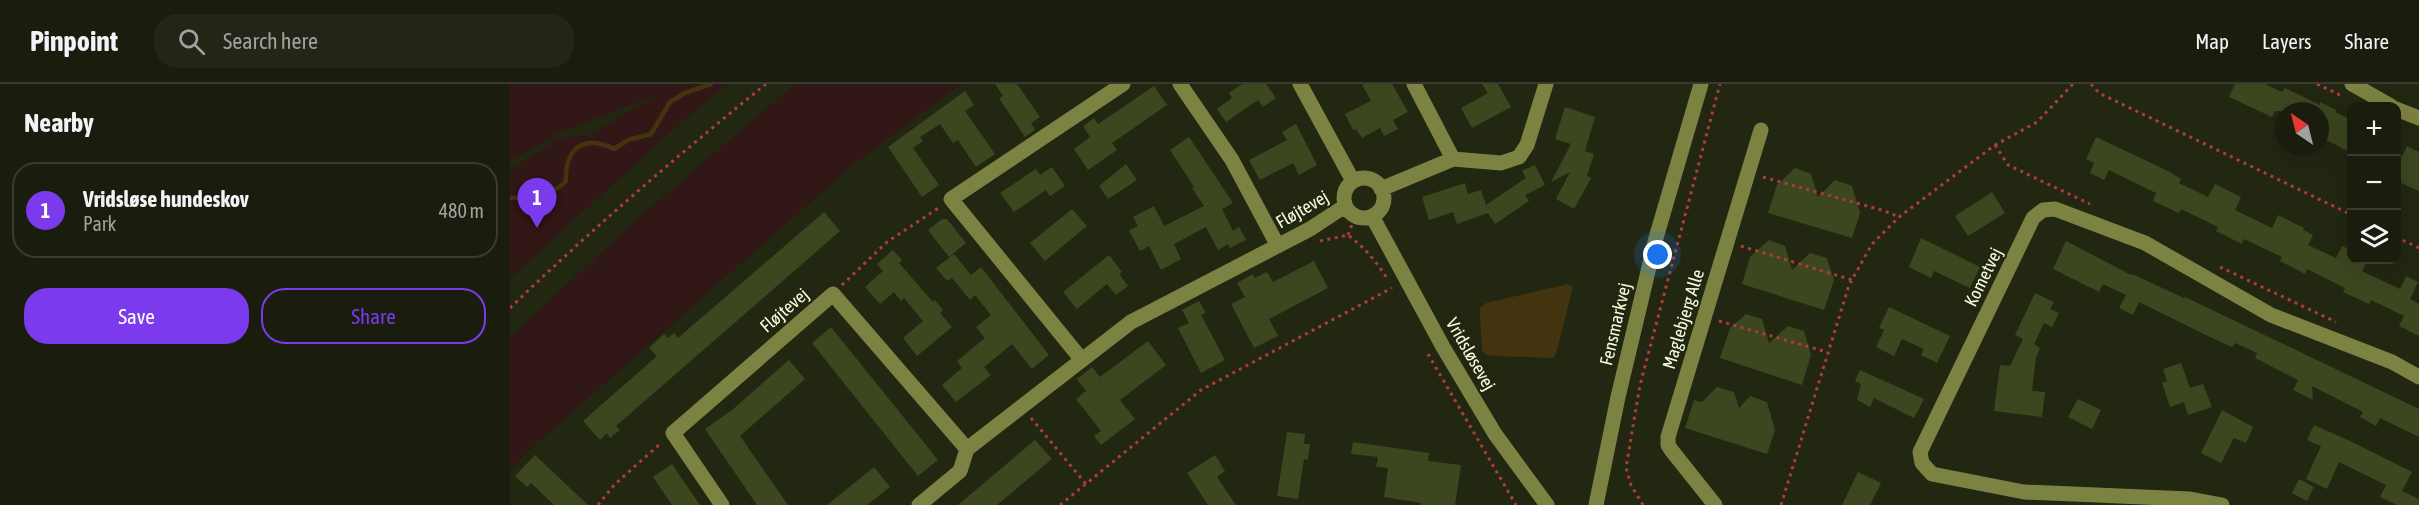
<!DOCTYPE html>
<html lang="en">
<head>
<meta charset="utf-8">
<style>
  :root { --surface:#1a1d0e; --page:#232617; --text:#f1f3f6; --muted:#9fa29e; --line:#383b2e; --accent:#7c3aed }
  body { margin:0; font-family:"Asap Condensed",sans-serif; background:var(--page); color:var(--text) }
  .controls { position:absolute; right:18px; top:18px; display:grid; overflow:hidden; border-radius:12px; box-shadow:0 6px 24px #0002 }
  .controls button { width:54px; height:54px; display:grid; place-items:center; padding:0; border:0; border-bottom:2px solid var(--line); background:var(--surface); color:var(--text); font:30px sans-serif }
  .compass { position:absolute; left:1765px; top:18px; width:54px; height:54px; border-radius:50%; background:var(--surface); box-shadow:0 6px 24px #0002; rotate:325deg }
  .you { position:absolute; left:1148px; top:171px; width:21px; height:21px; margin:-15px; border:4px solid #fff; border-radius:50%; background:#1a73e8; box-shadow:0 0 0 9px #1a73e833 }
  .badge { display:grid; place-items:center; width:39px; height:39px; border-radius:50%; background:var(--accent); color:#fff; font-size:20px; font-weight:700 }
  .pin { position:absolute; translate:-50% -50px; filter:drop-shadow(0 2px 3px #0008) }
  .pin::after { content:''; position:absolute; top:32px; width:21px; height:18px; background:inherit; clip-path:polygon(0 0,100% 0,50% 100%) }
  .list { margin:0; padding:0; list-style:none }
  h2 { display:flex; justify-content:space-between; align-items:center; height:78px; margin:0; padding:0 24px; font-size:26px }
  h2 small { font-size:20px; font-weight:400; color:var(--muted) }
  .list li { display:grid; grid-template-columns:39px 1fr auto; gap:18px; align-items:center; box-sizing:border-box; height:96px; margin:0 12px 12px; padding:0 12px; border:2px solid var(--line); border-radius:24px }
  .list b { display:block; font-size:22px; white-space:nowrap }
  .list p { margin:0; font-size:20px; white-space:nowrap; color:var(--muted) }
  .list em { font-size:20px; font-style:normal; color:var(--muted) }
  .actions { display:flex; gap:12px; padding:18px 24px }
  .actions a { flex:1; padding:14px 0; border:2px solid var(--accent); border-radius:24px; text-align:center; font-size:21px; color:var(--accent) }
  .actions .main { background:var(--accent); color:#fff }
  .icon { flex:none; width:33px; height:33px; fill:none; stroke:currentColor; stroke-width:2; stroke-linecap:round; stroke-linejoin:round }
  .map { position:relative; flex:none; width:1909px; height:421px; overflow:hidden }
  header { display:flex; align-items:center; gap:36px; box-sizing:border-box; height:84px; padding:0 30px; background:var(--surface); border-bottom:2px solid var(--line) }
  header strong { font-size:28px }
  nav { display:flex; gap:33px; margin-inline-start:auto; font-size:21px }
  .search { width:420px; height:54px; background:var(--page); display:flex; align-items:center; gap:15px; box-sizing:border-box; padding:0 21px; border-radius:24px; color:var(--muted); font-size:22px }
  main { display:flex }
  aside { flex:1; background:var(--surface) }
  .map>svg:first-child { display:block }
  .green { fill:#311716 }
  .water { fill:#43340f }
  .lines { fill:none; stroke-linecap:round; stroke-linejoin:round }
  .stream { stroke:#43340f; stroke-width:4.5 }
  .building { fill:#3c4720 }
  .path { stroke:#b13b3b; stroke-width:3; stroke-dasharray:3 4.5; stroke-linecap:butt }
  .minor { stroke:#7c8241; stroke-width:15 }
  .labels { text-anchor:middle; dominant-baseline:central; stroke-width:4.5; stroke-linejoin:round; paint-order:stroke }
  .street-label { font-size:18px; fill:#f6fcdc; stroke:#222712 }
</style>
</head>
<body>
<header>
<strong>Pinpoint</strong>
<div class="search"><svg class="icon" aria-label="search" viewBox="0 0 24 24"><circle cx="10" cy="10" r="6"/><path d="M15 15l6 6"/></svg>Search here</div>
<nav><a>Map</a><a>Layers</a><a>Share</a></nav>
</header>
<main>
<aside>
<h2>Nearby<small></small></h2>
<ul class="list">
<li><span class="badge">1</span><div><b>Vridsløse hundeskov</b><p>Park</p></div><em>480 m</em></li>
</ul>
<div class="actions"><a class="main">Save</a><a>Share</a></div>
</aside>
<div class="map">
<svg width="1909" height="421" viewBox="0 0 1909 421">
  <rect width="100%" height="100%" fill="#222712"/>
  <path class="green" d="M 0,0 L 218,0 L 177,33 L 0,194 L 0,86 L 50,54 L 77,52 L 152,9 L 50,48 L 0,78 Z
    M 285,0 L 451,0 L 345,79 L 18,367 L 0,387 L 0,254 L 119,142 Z"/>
  <path class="water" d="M 1058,200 L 1063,203 L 1046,270 L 1043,274 L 984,272 L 977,271 L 972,267 L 970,230 L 970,224 L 976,219 Z"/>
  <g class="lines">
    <path class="stream" d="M 0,114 C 21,113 41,113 56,97 C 55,64 74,50 104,65 L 118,56 L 141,50 L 160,18 L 175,9 L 201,0"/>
  </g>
  <path class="building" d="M 485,0 L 507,0 L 530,33 L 521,39 L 525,46 L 515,53 L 489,14 L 493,12 Z
    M 732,0 L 756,0 L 766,14 L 753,23 L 748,16 L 716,38 L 707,25 L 722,14 L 719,9 Z
    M 852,0 L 882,0 L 898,28 L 883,36 L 888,45 L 874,52 L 870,44 L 852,54 L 846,45 L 843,46 L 835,30 L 861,17 Z
    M 972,0 L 988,0 L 1001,23 L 962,44 L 951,24 L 978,9 Z
    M 1725,0 L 1755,0 L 1772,8 L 1775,4 L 1810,21 L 1810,18 L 1826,26 L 1825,28 L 1842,36 L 1842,69 L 1810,53 L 1810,27 L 1765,27 L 1762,33 L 1719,13 Z
    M 644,2 L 657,21 L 602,59 L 607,66 L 578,86 L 564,65 L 580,53 L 573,42 L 584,34 L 588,40 Z
    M 455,7 L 464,21 L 455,27 L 485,70 L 466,83 L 448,56 L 443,59 L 430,40 L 410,53 L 413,57 L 403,64 L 429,101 L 412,113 L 378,63 Z
    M 1055,23 L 1085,33 L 1075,67 L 1084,70 L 1077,92 L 1081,94 L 1064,125 L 1046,115 L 1060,88 L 1041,98 L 1061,60 L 1045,55 Z
    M 786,40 L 807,81 L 789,91 L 783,79 L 750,96 L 739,76 L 777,56 L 772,48 Z
    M 679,53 L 723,119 L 712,125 L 723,147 L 729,143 L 736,156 L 720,164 L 718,160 L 708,166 L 696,143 L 664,160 L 671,175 L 651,186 L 639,162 L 630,167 L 619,146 L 628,142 L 623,133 L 644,122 L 654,142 L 694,122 L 682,104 L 684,103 L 660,66 Z
    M 1586,53 L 1658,87 L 1671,95 L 1669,99 L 1698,113 L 1705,100 L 1731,113 L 1725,126 L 1762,144 L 1768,131 L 1794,144 L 1793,146 L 1803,151 L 1798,161 L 1826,174 L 1832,162 L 1842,166 L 1842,176 L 1858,176 L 1852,187 L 1890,205 L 1896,192 L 1908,198 L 1900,215 L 1909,220 L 1909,252 L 1889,242 L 1894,232 L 1861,216 L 1859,220 L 1833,208 L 1835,204 L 1797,185 L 1795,190 L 1770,177 L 1772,173 L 1734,155 L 1732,160 L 1706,147 L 1708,143 L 1671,125 L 1669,129 L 1643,117 L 1646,109 L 1599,86 L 1594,96 L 1580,89 L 1584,79 L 1576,75 Z
    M 1897,62 L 1909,68 L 1909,107 L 1887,97 L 1887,70 L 1892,73 Z
    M 616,80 L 627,96 L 598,115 L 589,102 Z
    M 1025,81 L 1035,101 L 1015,111 L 1019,117 L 985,140 L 978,129 L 947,140 L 943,128 L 919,136 L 912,113 L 955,99 L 958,110 L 971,106 L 976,121 L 1016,94 L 1012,87 Z
    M 542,83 L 555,102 L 540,112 L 536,106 L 504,128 L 490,109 L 526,85 L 530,91 Z
    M 1285,84 L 1301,90 L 1308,113 L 1325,96 L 1342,102 L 1350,129 L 1342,154 L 1258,129 L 1267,101 Z
    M 1482,108 L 1495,129 L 1458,152 L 1445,132 Z
    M 562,125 L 577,142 L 535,177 L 520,159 Z
    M 314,128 L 330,147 L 106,342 L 110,346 L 100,354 L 97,349 L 90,356 L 73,337 L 147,272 L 139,264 L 154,250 L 158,254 L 164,249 L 168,254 Z
    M 432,135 L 437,135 L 456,159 L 439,173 L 418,146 Z
    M 1411,154 L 1470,183 L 1460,204 L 1424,187 L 1421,194 L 1399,183 Z
    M 1259,156 L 1275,162 L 1282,186 L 1300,169 L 1317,174 L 1324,196 L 1314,226 L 1232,200 L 1240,173 Z
    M 1556,157 L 1621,191 L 1622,190 L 1674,214 L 1675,213 L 1909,325 L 1909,353 L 1870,334 L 1866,342 L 1850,333 L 1853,328 L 1802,302 L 1803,316 L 1783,306 L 1788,296 L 1745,274 L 1747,269 L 1725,259 L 1722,263 L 1702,254 L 1629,218 L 1623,231 L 1609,224 L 1616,211 L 1593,200 L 1589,208 L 1543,185 Z
    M 383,166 L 392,176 L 389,179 L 423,218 L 425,216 L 433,226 L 430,229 L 442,243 L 407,272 L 393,254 L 413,237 L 394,214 L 391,217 L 384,208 L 370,220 L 355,203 L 373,187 L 367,180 Z
    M 444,170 L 461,191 L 471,183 L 539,271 L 522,285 L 502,260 L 474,283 L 481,291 L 446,318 L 432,301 L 452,284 L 447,277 L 475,254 L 466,243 L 481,231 L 465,211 L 460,216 L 442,194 L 437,197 L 426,184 Z
    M 599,171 L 612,188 L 609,190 L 618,202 L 606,211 L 597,200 L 567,225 L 553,208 Z
    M 804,177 L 818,204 L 759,235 L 768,252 L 744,264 L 721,220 L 735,213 L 727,199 L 743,190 L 745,194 L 757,188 L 763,198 Z
    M 1525,209 L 1544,218 L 1540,225 L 1549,229 L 1542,243 L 1534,239 L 1524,260 L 1530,264 L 1526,273 L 1522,307 L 1535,308 L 1532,333 L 1484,327 L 1490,281 L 1500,282 L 1513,255 L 1505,251 Z
    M 689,217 L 696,229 L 691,231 L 715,276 L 691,289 L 668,244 L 679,239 L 672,226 Z
    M 1379,223 L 1440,252 L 1427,279 L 1411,271 L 1414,265 L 1392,255 L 1384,272 L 1366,263 L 1374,246 L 1369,244 Z
    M 1236,230 L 1252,235 L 1259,259 L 1278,242 L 1294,247 L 1301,271 L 1292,301 L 1210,274 L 1220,244 Z
    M 321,243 L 428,376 L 408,392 L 302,259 Z
    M 638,257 L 656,281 L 610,316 L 625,335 L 591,361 L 584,352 L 591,347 L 566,315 L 576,307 L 567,295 L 582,283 L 590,293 Z
    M 279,276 L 295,295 L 230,352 L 278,421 L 247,421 L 195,345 L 222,326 Z
    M 1671,279 L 1680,304 L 1693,300 L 1702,323 L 1678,331 L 1674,318 L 1660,323 L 1652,299 L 1657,297 L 1653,285 Z
    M 1350,286 L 1414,315 L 1404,334 L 1364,314 L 1360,323 L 1347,316 L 1351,300 L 1345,297 Z
    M 1207,303 L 1224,308 L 1229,324 L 1240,312 L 1257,318 L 1265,346 L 1257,370 L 1175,344 L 1184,316 L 1192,318 Z
    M 1568,315 L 1591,326 L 1582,345 L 1558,333 Z
    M 1712,326 L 1743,343 L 1736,359 L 1724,354 L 1711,379 L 1691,369 Z
    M 1804,341 L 1840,357 L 1902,388 L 1892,407 L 1909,415 L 1909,421 L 1887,421 L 1870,413 L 1876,401 L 1829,378 L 1817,405 L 1796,395 L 1811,362 L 1797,356 Z
    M 777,348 L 795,350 L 794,360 L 800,360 L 798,376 L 794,375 L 788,415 L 767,412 Z
    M 525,356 L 542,375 L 487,421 L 448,421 Z
    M 843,358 L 919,369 L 918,377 L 951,381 L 945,421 L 911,421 L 911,419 L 874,413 L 878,384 L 866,383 L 868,373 L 841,370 Z
    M 25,371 L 78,421 L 44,421 L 21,399 L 17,403 L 5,392 Z
    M 705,371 L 715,387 L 707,393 L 726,421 L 698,421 L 677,389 Z
    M 162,380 L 190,421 L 162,421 L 143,393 Z
    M 364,383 L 380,403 L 357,421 L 317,421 Z
    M 1348,388 L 1371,399 L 1360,421 L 1332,421 Z
    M 1789,395 L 1804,403 L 1797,417 L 1782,409 Z"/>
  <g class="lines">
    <path class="path" d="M 1581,0 L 1589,9 L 1842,131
      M 1807,0 L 1830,11
      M 1485,61 L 1498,81 L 1580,120
      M 1253,93 L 1375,127 L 1389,133
      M 838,151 L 845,133
      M 1886,153 L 1909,164
      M 810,157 L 838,151 C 855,164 867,178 878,196
      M 1231,162 L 1342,196
      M 1710,183 L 1826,238
      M 332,201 L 377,158 L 430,123
      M 0,224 C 82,145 168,71 256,0
      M 1209,237 L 1317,268
      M 918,270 L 1006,421
      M 521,334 L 576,400
      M 88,421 L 105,400 L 152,358
      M 550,421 L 691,306 L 882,204
      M 1133,421 L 1121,401 L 1116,384 L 1130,301 L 1210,0
      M 1271,421 L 1339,201 L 1362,160 L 1389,133 L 1485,61 L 1527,38 L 1563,0"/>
    <path class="minor" d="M 670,0 L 722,76 L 768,162
      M 790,0 L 843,97
      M 904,0 L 943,75
      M 1842,0 L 1881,22
      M 1886,25 L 1909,34
      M834 114a20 20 0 1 1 40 0a20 20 0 1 1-40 0Z
      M 871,105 L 943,75 L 991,79 L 1009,73 L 1017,61 L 1036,0
      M 862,132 L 933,263 L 985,350 L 1037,421
      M 572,276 L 441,115 L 613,0
      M 212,421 L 163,349 L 323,210 L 457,365
      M 409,421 L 450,387 L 457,365 L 621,238 L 800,145 L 835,122
      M 1086,421 L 1108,313 L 1146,154 L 1191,0
      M 1205,421 L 1162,367 L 1158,361 L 1158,353 L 1251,46
      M 1712,421 L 1680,415 L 1514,408 L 1422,390 L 1412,379 L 1410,368 L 1523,134 L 1533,126 L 1545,125 L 1635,159 L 1761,231 L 1882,278 L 1909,293"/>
  </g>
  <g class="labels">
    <g class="street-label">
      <text transform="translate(792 125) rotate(-30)">Fløjtevej</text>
      <text transform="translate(1473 193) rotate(-64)">Kometvej</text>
      <text transform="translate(274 226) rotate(-41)">Fløjtevej</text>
      <text transform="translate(1173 235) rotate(-73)">Maglebjerg Alle</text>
      <text transform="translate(1105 240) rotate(-77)">Fensmarkvej</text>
      <text transform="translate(961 270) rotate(60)">Vridsløsevej</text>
    </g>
  </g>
</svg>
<div class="controls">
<button>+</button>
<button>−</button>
<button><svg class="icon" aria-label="layers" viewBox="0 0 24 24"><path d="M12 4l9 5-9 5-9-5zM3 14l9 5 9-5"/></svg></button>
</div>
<svg class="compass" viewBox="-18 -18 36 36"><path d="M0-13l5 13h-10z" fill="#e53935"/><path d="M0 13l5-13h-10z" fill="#9fa29e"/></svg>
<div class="you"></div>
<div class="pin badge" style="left:27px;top:144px">1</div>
</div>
</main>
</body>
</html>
